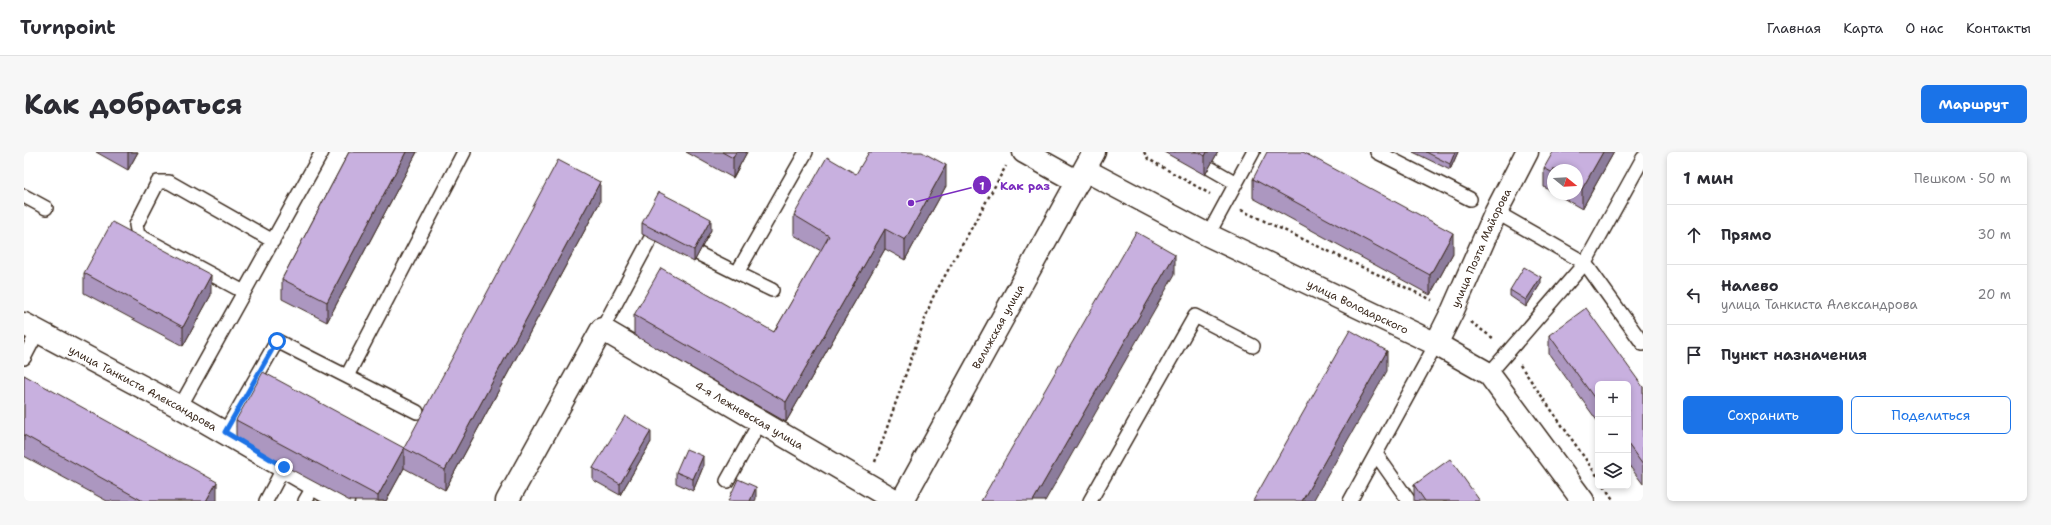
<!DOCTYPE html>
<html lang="ru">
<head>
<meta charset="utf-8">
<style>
  :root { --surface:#fff; --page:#f7f7f7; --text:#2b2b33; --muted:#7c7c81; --line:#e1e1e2; --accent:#1a73e8 }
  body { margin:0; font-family:"Shantell Sans",sans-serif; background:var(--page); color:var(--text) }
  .controls { position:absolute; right:12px; bottom:12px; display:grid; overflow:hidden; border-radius:6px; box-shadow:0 2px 6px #0003 }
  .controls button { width:36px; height:36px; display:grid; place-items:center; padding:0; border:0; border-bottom:1px solid var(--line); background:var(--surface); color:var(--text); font:20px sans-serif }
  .compass { position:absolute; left:1523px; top:12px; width:36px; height:36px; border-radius:50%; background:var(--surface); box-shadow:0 2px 6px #0003; rotate:108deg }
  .stop { position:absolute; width:12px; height:12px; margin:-9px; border:3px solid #1a73e8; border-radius:50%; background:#fff }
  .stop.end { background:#1a73e8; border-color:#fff; box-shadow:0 1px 4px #0008 }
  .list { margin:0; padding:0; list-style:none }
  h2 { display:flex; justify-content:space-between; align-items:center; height:52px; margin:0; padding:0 16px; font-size:17px }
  h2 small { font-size:13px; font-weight:400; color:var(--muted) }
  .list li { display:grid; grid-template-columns:26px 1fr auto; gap:12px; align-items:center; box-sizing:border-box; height:60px; padding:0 16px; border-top:1px solid var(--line) }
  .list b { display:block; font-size:15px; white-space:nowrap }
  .list p { margin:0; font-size:13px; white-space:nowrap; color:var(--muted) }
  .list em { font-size:13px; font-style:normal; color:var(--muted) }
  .actions { display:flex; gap:8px; padding:12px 16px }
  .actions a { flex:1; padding:9px 0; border:1px solid var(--accent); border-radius:6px; text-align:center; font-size:14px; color:var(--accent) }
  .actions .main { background:var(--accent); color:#fff }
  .icon { flex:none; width:22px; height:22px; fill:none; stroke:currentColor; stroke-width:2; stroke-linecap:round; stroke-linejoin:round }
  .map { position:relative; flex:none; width:1619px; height:349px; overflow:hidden; border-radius:6px }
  header { display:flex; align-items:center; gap:24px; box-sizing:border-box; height:56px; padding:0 20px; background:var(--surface); border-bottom:1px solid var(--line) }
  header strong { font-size:19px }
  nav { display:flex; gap:22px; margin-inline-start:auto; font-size:14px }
  .intro { display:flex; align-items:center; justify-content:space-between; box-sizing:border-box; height:96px; padding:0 24px }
  h1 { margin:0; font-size:28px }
  .button { padding:10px 18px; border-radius:6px; background:var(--accent); color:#fff; font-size:14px; font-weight:700 }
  main { display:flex; gap:24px; padding:0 24px }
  aside { flex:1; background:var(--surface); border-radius:6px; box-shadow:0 2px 6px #0003 }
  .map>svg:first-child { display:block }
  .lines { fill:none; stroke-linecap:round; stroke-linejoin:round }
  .service-casing { stroke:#3b2a1e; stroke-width:16 }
  .minor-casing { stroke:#3b2a1e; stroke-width:25 }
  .secondary-casing { stroke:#3b2a1e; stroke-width:25 }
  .path { stroke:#3b2a1e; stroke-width:2.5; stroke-dasharray:3 3; stroke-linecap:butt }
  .service { stroke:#fff; stroke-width:13 }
  .minor { stroke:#fff; stroke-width:22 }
  .secondary { stroke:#fff; stroke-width:22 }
  .wall { fill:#ac97c0; stroke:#3b2a1e }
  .shaded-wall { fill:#8c7b9c; stroke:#3b2a1e }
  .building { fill:#c8b0df; stroke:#3b2a1e }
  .route { stroke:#1a73e8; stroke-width:5 }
  .labels { text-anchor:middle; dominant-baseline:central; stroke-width:4; stroke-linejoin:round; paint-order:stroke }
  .street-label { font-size:11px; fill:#3b2a1e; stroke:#fff }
  .leader { fill:none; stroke:#7b2cbf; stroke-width:1.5 }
  .callout-dot { fill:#7b2cbf; stroke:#fff; stroke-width:1.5 }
  .mark-label { font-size:12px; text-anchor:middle; font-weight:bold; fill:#fff }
  .callout-label { font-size:12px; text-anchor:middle; font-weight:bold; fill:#7b2cbf; stroke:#fff; stroke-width:4; stroke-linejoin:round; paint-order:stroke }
</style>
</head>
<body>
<header>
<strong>Turnpoint</strong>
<nav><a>Главная</a><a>Карта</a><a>О нас</a><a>Контакты</a></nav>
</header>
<div class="intro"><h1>Как добраться</h1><a class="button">Маршрут</a></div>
<main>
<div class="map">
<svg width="1619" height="349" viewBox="0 0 1619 349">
  <rect width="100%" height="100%" fill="#fff"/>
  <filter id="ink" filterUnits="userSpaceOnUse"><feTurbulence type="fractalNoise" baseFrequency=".025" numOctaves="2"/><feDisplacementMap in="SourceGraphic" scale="8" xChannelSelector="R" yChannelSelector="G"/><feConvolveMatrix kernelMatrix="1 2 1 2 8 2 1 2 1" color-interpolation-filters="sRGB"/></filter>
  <g filter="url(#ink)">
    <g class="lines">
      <g class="service-casing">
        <path id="service" d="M 1158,0 L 1212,31
          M 1353,0 L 1446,47
          M 0,44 L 22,56
          M 1472,60 L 1561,111 L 1619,6
          M 1184,83 L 1229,0
          M 659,94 L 713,121 L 782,0
          M 713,121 L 748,138
          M 220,140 L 114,83 L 112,73 L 134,30 L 145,30 L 249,89
          M 578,177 L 630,80 L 638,84
          M 0,206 L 14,179
          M 1465,222 L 1561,111 L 1619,192
          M 323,224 L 440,0
          M 156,255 L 298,0
          M 201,280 L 253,189 L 393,260
          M 1352,302 L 1385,349
          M 703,329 L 736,270
          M 242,349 L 260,315
          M 281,349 L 291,332
          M 1066,349 L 1171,164 L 1229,194
          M 1326,349 L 1412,192"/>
      </g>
      <g class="minor-casing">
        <g id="minor">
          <path d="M 1000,0 L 1054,30"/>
          <path id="s1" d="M 1061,18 L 1184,83 L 1412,192 L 1465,222 L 1559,349"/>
          <path id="s2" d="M 0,172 L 156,255 L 319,349"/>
          <path id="s3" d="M 1412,192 L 1429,158 L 1472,60 L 1503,0"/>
          <path id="s4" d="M 483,349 L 578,177 L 872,349"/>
        </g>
      </g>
      <g class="secondary-casing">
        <g id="secondary">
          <path id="s5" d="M 878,349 L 1070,0"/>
        </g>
      </g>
      <path class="path" d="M 1120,0 L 1124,7 L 1186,42
        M 1217,58 L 1408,148
        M 1447,170 L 1470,187
        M 1496,213 L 1574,325
        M 851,310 L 908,147 L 982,14
        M 1580,334 L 1590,349"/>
      <use href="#service" class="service"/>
      <use href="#minor" class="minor"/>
      <use href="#secondary" class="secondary"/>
    </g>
    <path class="wall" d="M 72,0 L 114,0 L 104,18 Z
      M 325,0 L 393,0 L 303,170 L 258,147 L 258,127 Z
      M 662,0 L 723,0 L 709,26 Z
      M 1140,0 L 1194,0 L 1181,23 Z
      M 1389,0 L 1434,0 L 1426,18 Z
      M 1590,0 L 1558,57 L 1532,42 L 1553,42 L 1553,18 L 1529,18 L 1529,40 L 1520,35 L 1520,16 Z
      M 832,22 L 922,34 L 881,108 L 861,97 L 762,270 L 610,183 L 610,163 L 750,180 L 797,99 L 770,83 L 770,63 Z
      M 1229,27 L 1429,101 L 1406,143 L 1229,46 Z
      M 576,50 L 421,338 L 380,316 L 362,349 L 326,349 L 212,288 L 212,268 L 380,296 Z
      M 618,71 L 687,78 L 670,110 L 618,82 Z
      M 60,121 L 187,143 L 159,194 L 60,141 Z
      M 1517,131 L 1502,155 L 1486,144 L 1486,138 Z
      M 1525,183 L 1619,235 L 1619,332 L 1604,312 L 1604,232 L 1574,232 L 1574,270 L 1525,202 Z
      M 0,223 L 193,349 L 83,349 L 0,304 Z
      M 627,290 L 596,343 L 569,328 L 569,316 Z
      M 679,315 L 669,339 L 652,331 L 652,320 Z
      M 1390,333 L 1456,349 L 1390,349 Z"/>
    <path class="shaded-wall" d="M 104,0 L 114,0 L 104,18 Z
      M 382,0 L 393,0 L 303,170 L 303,150 Z
      M 712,0 L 723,0 L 709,26 L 709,6 Z
      M 1183,0 L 1194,0 L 1181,23 L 1181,4 Z
      M 1431,0 L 1434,0 L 1426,18 L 1426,12 Z
      M 1579,0 L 1590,0 L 1558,57 L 1558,37 Z
      M 922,13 L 922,34 L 881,108 L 881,88 Z
      M 576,30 L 576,50 L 421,338 L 421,318 Z
      M 687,67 L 687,78 L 670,110 L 670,98 Z
      M 861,77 L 861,97 L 762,270 L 762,250 Z
      M 1429,81 L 1429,101 L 1406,143 L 1406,123 Z
      M 1151,102 L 1151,122 L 1021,349 L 1009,349 Z
      M 187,123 L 187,143 L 159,194 L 159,175 Z
      M 1517,125 L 1517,131 L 1502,155 L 1502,148 Z
      M 1363,199 L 1363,219 L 1289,349 L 1278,349 Z
      M 627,279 L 627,290 L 596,343 L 596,332 Z
      M 380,296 L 380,316 L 362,349 L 354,349 L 354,344 Z
      M 679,304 L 679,315 L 669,339 L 669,327 Z
      M 193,330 L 193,349 L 182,349 Z
      M 732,335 L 732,347 L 731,349 L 726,349 Z"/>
    <path class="building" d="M 325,0 L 382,0 L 303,150 L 258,127 Z
      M 698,0 L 712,0 L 709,6 Z
      M 845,0 L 898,0 L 922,13 L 881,88 L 861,77 L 762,250 L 610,163 L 637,116 L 750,180 L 805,84 L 770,63 L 803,5 L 832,22 Z
      M 1175,0 L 1183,0 L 1181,4 Z
      M 1243,0 L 1279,0 L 1429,81 L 1406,123 L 1229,27 Z
      M 1402,0 L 1431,0 L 1426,12 Z
      M 1529,0 L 1579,0 L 1558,37 L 1553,34 L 1553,18 L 1529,18 L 1529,21 L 1520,16 Z
      M 534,8 L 576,30 L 421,318 L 380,296 Z
      M 635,40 L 687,67 L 670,98 L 618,71 Z
      M 88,70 L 187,123 L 159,175 L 60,121 Z
      M 1112,80 L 1151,102 L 1009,349 L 957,349 Z
      M 1500,115 L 1517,125 L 1502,148 L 1486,138 Z
      M 1562,156 L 1619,235 L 1619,313 L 1604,292 L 1604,232 L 1574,232 L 1574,251 L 1525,183 Z
      M 1326,178 L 1363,199 L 1278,349 L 1229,349 Z
      M 239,220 L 380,296 L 354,344 L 212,268 Z
      M 0,223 L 193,330 L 182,349 L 119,349 L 0,283 Z
      M 601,264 L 627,279 L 596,332 L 569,316 Z
      M 662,297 L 679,304 L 669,327 L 652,320 Z
      M 1426,307 L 1456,349 L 1401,349 L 1390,333 Z
      M 714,327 L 732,335 L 726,349 L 704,349 Z"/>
  </g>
  <g class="lines" filter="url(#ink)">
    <path class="route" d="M 253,189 L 201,280 L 260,315"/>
  </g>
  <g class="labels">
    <g class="street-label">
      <text stroke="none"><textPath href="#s3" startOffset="106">улица Поэта Майорова</textPath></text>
      <text stroke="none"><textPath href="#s1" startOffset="305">улица Володарского</textPath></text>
      <text stroke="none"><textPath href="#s5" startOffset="199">Велижская улица</textPath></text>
      <text stroke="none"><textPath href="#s2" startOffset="135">улица Танкиста Александрова</textPath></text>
      <text stroke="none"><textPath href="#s4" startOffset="367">4-я Лежневская улица</textPath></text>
    </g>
  </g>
  <path class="leader" d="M887 51L958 33"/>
  <g class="callout-dot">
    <circle cx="887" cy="51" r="4"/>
    <circle cx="958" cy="33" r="10"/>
  </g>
  <g class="mark-label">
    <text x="958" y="38">1</text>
  </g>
  <g class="callout-label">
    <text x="1001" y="38">Как раз</text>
  </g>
</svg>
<div class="controls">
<button>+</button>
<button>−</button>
<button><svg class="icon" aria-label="layers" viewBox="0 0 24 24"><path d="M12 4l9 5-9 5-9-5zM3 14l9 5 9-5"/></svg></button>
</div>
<svg class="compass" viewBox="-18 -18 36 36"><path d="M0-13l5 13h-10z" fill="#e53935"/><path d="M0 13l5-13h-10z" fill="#7c7c81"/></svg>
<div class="stop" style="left:253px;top:189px"></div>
<div class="stop end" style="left:260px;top:315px"></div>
</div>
<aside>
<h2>1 мин<small>Пешком · 50 m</small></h2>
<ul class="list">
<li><svg class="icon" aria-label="ahead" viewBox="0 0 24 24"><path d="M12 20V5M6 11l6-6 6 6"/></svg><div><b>Прямо</b></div><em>30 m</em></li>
<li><svg class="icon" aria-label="left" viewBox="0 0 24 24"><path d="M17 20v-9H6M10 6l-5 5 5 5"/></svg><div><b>Налево</b><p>улица Танкиста Александрова</p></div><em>20 m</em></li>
<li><svg class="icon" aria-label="arrive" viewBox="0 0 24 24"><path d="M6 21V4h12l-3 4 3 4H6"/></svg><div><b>Пункт назначения</b></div></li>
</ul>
<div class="actions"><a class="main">Сохранить</a><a>Поделиться</a></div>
</aside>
</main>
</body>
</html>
